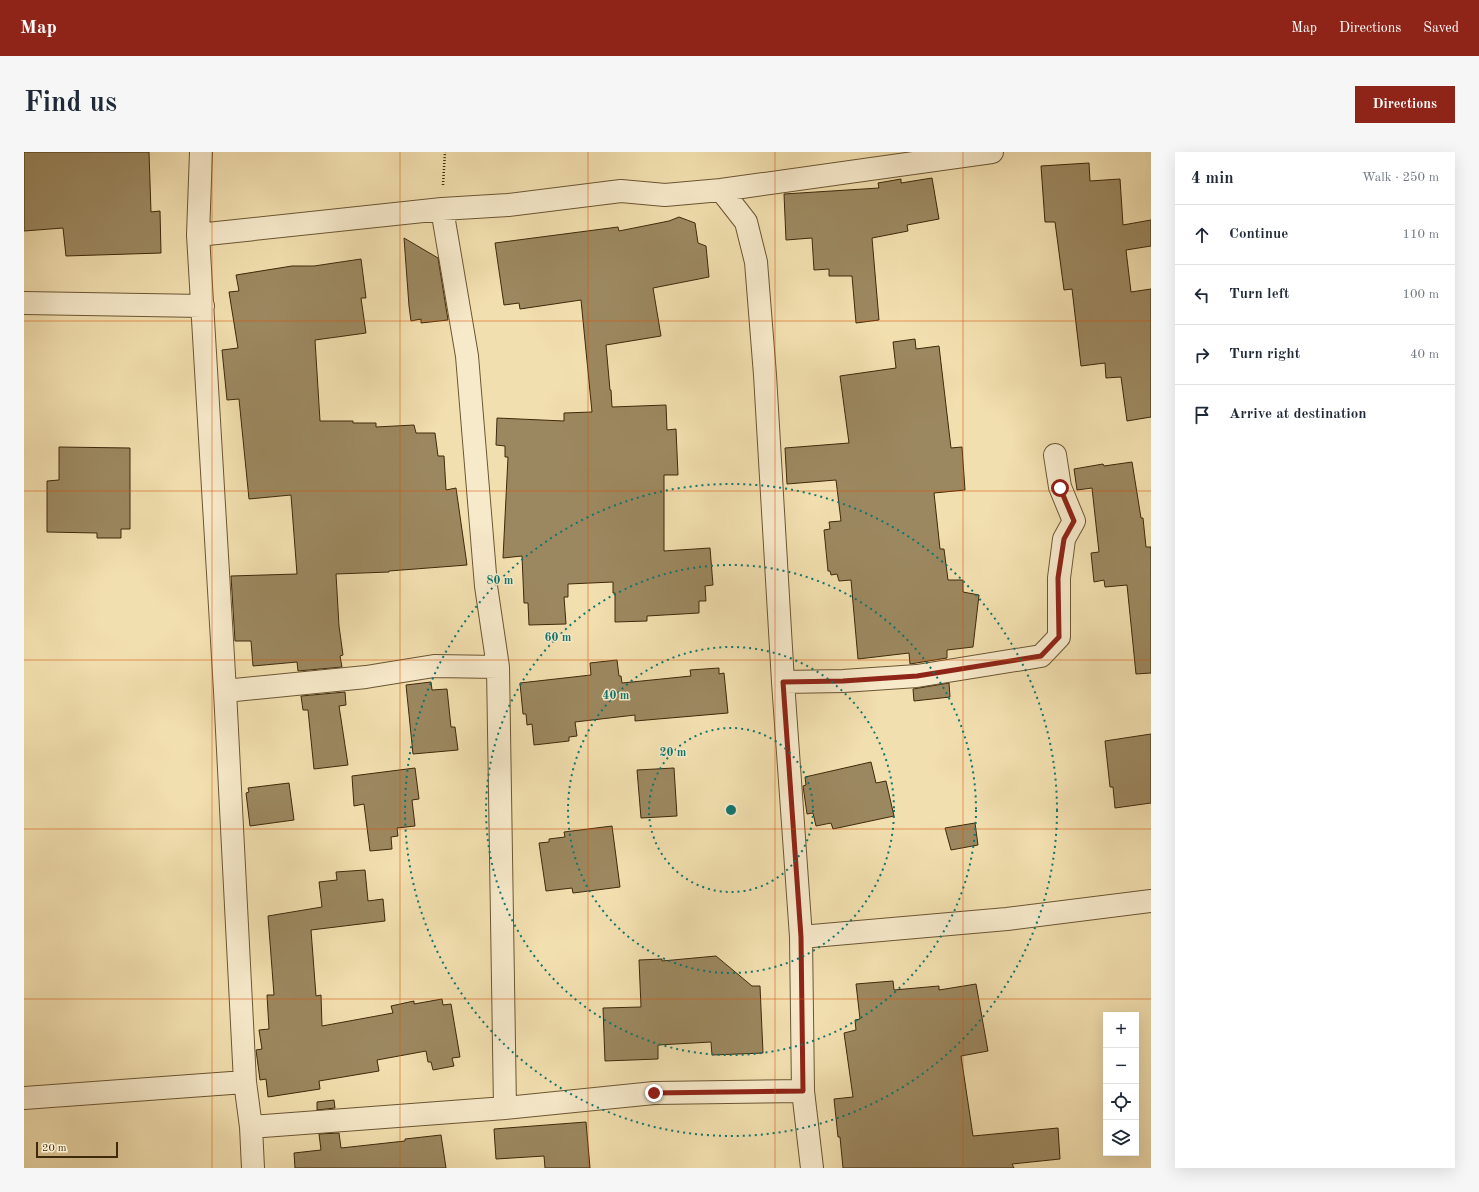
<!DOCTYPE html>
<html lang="en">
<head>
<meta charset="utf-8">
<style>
  :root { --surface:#fff; --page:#f6f6f7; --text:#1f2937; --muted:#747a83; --line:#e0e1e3; --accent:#8f2418 }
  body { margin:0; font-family:"Old Standard TT",serif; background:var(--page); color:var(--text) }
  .controls { position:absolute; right:12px; bottom:12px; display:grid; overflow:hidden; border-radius:0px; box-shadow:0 4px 16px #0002 }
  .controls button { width:36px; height:36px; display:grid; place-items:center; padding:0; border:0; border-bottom:1px solid var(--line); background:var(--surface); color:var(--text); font:20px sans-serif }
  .scale { position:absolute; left:12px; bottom:10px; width:82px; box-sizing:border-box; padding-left:4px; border:2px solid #3e290a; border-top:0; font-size:11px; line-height:14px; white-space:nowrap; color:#3e290a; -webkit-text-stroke:3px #f7eacb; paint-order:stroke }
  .stop { position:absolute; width:12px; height:12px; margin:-9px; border:3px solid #8f2418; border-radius:50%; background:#fff }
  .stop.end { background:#8f2418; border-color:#fff; box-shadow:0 1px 4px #0008 }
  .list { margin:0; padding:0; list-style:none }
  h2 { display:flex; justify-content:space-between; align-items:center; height:52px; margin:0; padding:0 16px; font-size:17px }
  h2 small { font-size:13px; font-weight:400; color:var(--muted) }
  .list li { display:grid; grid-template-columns:26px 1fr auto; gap:12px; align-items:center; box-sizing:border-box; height:60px; padding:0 16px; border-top:1px solid var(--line) }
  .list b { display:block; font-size:15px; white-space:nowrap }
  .list em { font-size:13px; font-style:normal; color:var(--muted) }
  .icon { flex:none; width:22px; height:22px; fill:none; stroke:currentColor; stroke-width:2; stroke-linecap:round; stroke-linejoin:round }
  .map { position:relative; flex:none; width:1127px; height:1016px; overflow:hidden; border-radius:0px }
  header { display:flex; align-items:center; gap:24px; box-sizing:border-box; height:56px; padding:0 20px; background:var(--accent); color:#fff }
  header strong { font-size:19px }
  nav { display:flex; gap:22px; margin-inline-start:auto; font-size:14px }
  .intro { display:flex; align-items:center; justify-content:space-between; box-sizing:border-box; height:96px; padding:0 24px }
  h1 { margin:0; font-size:28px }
  .button { padding:10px 18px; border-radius:0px; background:var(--accent); color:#fff; font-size:14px; font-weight:700 }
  main { display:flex; gap:24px; padding:0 24px }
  aside { flex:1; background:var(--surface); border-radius:0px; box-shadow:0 4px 16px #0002 }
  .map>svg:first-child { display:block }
  .building { fill:#9c8860; stroke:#3e290a }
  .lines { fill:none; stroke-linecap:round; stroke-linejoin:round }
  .minor-casing { stroke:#6b5633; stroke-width:24 }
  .path { stroke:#3e290a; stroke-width:2.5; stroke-dasharray:1 2; stroke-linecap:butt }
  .minor { stroke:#f7eacb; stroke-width:22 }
  .route { stroke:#8f2418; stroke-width:5 }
  .grid { fill:none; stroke:#d7540c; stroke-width:1; stroke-opacity:0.55 }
  .ring { fill:none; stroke:#0f766e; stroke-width:2; stroke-dasharray:2 4 }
  .centre { fill:#0f766e; stroke:#f7eacb; stroke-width:2 }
  .ring-label { font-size:12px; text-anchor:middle; font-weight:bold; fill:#0f766e; stroke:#f7eacb; stroke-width:3; stroke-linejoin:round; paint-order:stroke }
</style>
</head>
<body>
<header>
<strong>Map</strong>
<nav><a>Map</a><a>Directions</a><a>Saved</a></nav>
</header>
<div class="intro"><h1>Find us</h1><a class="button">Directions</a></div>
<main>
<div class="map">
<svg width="1127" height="1016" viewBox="0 0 1127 1016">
  <rect width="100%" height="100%" fill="#f2dfaf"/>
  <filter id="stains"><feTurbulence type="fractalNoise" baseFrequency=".005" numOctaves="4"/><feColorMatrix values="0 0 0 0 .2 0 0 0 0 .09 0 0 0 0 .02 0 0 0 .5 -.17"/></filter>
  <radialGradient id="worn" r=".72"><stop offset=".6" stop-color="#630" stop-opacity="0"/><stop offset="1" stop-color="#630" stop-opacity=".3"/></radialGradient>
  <path class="building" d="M 0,0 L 125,0 L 127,60 L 136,59 L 137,101 L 42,104 L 39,76 L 0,79 Z
    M 1065,11 L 1066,29 L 1096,27 L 1099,73 L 1127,68 L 1127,94 L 1102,98 L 1107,140 L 1127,137 L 1127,265 L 1103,269 L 1097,225 L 1082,226 L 1081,211 L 1057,214 L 1048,137 L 1040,138 L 1031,70 L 1021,70 L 1017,14 Z
    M 908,26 L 915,67 L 883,73 L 884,79 L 848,86 L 855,168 L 832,171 L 828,124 L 805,124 L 805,117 L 790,118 L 788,86 L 762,88 L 760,42 L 855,36 L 854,31 L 877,27 L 877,31 Z
    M 655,65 L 671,71 L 674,91 L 682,94 L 685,125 L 629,136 L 637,184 L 582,193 L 586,238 L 587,238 L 588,255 L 642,253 L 643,278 L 652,277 L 654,323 L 640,323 L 640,399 L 686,396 L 689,433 L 681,434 L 682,449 L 675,449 L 675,461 L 623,464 L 623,469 L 591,470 L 591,441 L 589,441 L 589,430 L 544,432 L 544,445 L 540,445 L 542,472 L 505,473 L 504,451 L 500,451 L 498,404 L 479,406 L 484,305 L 481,305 L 481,294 L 472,293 L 473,266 L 540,269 L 540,261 L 568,260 L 557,148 L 496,157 L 495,151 L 480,153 L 471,91 L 594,75 L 595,79 L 645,69 Z
    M 380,86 L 414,106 L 424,168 L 397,171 L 397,167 L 387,169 L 385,154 Z
    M 337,107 L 342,146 L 337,146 L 342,181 L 291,188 L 296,269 L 329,269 L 329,271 L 352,271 L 352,275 L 390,273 L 392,281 L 411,281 L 414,304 L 420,304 L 422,338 L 432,336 L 443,413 L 365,419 L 365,420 L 312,422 L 315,474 L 319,503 L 316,504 L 318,515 L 274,519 L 273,510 L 229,514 L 227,489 L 211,489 L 207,424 L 273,422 L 267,343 L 225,347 L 215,247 L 203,248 L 198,198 L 214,196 L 205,140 L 215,139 L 212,123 L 268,114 L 290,114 Z
    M 891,187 L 892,197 L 915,194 L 927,296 L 938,295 L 941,338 L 910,341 L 916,397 L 920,397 L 924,428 L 939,428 L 939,440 L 955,443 L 949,495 L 923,498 L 923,506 L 886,512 L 885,501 L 834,507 L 827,428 L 815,429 L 813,422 L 807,423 L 806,419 L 804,419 L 800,378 L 806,377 L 805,370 L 817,369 L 812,328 L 763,332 L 761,296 L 825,291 L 816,224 L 872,216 L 869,190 Z
    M 35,295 L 106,296 L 106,377 L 97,377 L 97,386 L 73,386 L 73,381 L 23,380 L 23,329 L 35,328 Z
    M 1108,310 L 1117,366 L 1119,366 L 1122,395 L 1127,395 L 1127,521 L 1112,522 L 1103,433 L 1081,435 L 1080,428 L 1070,430 L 1067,401 L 1075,400 L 1068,336 L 1053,338 L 1050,317 L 1079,312 L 1080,314 Z
    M 593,508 L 595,524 L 597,524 L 598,531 L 667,524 L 666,518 L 695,516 L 695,522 L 700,521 L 704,561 L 611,569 L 611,563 L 551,570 L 553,584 L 545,585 L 545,589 L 510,593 L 508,572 L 503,573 L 502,562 L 499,562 L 496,531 L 567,523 L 566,511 Z
    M 407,530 L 408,538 L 423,537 L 427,575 L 431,575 L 434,598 L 389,602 L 382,533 Z
    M 925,531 L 926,545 L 890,549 L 889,537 Z
    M 321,540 L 322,553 L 315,554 L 324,613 L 290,617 L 284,558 L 279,558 L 277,544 Z
    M 1127,582 L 1127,651 L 1091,656 L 1089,635 L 1086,635 L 1081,589 Z
    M 847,610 L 852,631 L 862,629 L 870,664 L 809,677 L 807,671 L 792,674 L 789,661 L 783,662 L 779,634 L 782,633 L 781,625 Z
    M 391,616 L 395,647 L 388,648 L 391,674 L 373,676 L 374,684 L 367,685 L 368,697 L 346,699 L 340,652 L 330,654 L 328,624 Z
    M 650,616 L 653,664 L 617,666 L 613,618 Z
    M 265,631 L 270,668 L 226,674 L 222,641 L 225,640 L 224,636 Z
    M 951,671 L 954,693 L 927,698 L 921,676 Z
    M 588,674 L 596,735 L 549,741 L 548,736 L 522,739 L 515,691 L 525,690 L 525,687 L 541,685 L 540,680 Z
    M 341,718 L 344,749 L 359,747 L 361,769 L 287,778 L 292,844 L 297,843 L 298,874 L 369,861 L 367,854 L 390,849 L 390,852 L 418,847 L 419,853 L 427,852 L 436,905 L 428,906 L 430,914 L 409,918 L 407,910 L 404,910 L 402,899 L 353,908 L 355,919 L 295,929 L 296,937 L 244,945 L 242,927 L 236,928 L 232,898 L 238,897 L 235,878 L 245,877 L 243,843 L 250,843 L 244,764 L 298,755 L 295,730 L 313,728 L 312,720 Z
    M 692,804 L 728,834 L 736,834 L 739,901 L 688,903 L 687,890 L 634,893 L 634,907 L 581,909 L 579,856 L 617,855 L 615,808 L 638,807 L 638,809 Z
    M 869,829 L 870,838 L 915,834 L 915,838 L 952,832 L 964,899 L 937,904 L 949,984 L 1034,976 L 1036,1007 L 988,1012 L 990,1016 L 819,1016 L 816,985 L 814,985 L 810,947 L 829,945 L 820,881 L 832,878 L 831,868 L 836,867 L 832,832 Z
    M 310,948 L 311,956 L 293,958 L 293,950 Z
    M 562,970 L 566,1016 L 521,1016 L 520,1004 L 472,1007 L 470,977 Z
    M 315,981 L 317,996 L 381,989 L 381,987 L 417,983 L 422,1016 L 271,1016 L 270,1001 L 297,998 L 295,982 Z"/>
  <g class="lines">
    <g class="minor-casing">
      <path id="minor" d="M 177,0 L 174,83 L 201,539 L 221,930 L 227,975 L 229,1016
        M 697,38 L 722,70 L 732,110 L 741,223 L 759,530 L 777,785 L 779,939 L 788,1016
        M 418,57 L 443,204 L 462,434 L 474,515 L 481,956
        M 174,83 L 418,57 L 484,53 L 597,39 L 641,43 L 697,38 L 968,0
        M 0,151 L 179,154
        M 759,530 L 819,529 L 893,524 L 1017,504 L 1035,485 L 1035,426 L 1040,387 L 1050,369 L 1036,335 L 1031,303
        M 201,539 L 342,525 L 410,514 L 474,515
        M 777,785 L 983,767 L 1127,749
        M 0,946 L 221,930
        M 227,975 L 481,956 L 630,941 L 779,939"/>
    </g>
    <path class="path" d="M 419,33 L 421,0"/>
    <use href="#minor" class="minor"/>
  </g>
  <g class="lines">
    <path class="route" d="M 630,941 L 779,939 L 777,785 L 759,530 L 819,529 L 893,524 L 1017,504 L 1035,485 L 1034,426 L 1040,387 L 1050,369 L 1036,336"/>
  </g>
  <path class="grid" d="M 188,0 L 188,1016M 376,0 L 376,1016M 564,0 L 564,1016M 751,0 L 751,1016M 939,0 L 939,1016M 0,169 L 1127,169M 0,339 L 1127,339M 0,508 L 1127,508M 0,677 L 1127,677M 0,847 L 1127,847"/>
  <g class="ring">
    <circle cx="707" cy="658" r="82"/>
    <circle cx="707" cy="658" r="163"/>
    <circle cx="707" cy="658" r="245"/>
    <circle cx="707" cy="658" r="326"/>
  </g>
  <circle cx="707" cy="658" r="6" class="centre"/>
  <g class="ring-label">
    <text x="476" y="432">80 m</text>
    <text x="534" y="489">60 m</text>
    <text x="592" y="547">40 m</text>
    <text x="649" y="604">20 m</text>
  </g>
  <rect width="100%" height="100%" filter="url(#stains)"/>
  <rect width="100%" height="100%" fill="url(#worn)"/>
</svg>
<div class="controls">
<button>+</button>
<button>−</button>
<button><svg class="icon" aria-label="locate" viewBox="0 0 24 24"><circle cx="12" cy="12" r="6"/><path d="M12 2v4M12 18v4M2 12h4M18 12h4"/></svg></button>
<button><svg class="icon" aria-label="layers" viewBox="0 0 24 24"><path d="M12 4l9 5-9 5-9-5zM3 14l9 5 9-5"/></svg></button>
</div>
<div class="scale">20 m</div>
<div class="stop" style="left:1036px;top:336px"></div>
<div class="stop end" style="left:630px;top:941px"></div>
</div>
<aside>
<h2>4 min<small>Walk · 250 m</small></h2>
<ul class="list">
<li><svg class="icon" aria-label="ahead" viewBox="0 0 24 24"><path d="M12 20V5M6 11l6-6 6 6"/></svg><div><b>Continue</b></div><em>110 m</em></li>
<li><svg class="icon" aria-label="left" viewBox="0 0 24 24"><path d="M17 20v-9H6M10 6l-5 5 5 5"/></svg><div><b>Turn left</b></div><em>100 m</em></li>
<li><svg class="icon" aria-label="right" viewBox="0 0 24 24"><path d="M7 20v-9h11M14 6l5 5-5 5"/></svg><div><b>Turn right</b></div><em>40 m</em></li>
<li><svg class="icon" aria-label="arrive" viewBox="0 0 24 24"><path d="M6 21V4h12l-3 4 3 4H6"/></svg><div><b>Arrive at destination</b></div></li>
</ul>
</aside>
</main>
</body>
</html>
